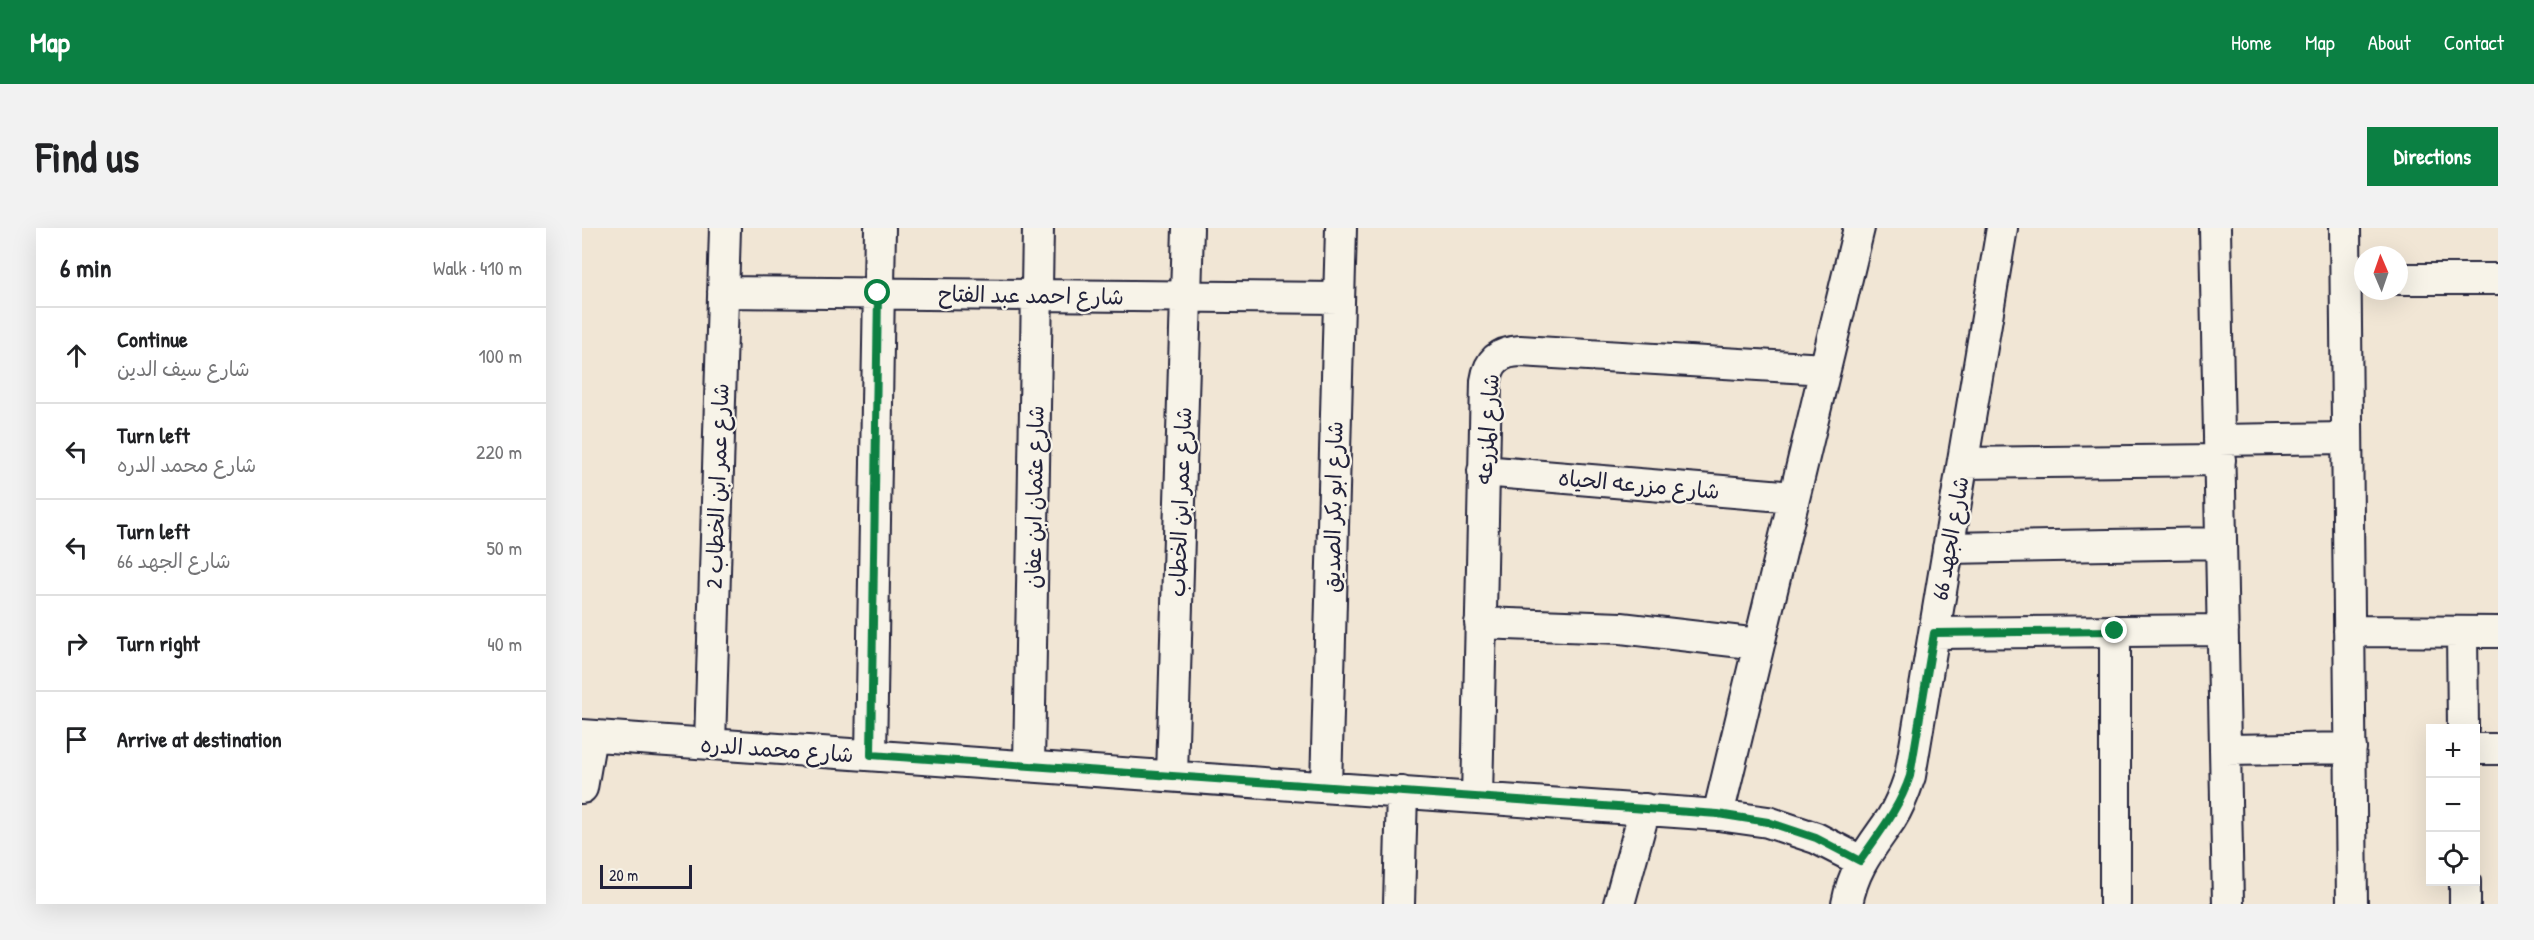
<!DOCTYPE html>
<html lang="en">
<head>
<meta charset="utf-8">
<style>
  :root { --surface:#fff; --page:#f2f2f2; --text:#202124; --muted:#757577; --line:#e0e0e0; --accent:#0b8043 }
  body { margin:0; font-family:"Patrick Hand","Playpen Sans Arabic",sans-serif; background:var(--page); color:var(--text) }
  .controls { position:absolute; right:18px; bottom:18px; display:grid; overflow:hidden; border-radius:0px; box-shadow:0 6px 24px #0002 }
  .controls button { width:54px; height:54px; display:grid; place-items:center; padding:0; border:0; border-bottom:2px solid var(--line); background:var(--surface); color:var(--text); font:30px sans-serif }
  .compass { position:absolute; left:1772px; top:18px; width:54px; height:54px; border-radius:50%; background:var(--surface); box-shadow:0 6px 24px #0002; rotate:358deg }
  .scale { position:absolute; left:18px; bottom:15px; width:92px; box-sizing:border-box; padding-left:6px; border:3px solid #22223b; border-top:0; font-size:16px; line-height:21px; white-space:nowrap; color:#22223b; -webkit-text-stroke:4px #f7f3e8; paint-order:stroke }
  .stop { position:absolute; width:18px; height:18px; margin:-14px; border:4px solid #0b8043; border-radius:50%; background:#fff }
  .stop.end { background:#0b8043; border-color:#fff; box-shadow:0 2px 6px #0008 }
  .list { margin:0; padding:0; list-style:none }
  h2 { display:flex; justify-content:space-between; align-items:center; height:78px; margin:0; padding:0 24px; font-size:26px }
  h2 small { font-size:20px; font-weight:400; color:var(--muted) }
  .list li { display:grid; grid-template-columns:39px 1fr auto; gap:18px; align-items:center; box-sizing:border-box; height:96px; padding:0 24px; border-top:2px solid var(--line) }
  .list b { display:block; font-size:22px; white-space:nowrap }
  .list p { margin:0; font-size:20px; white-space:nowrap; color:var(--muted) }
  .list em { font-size:20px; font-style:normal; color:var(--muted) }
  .icon { flex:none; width:33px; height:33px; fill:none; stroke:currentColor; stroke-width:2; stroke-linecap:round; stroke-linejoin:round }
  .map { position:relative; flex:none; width:1916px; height:676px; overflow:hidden; border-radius:0px }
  header { display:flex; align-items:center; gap:36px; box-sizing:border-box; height:84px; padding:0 30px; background:var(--accent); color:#fff }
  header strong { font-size:28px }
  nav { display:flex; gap:33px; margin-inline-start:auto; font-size:21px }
  .intro { display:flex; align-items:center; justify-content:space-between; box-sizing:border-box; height:144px; padding:0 36px }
  h1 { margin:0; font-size:42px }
  .button { padding:15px 27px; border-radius:0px; background:var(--accent); color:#fff; font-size:21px; font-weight:700 }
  main { display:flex; gap:36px; padding:0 36px }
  aside { flex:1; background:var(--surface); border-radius:0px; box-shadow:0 6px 24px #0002 }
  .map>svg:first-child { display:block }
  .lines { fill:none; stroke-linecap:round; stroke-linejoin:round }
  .minor-casing { stroke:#22223b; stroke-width:34 }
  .minor { stroke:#f7f3e8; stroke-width:30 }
  .route { stroke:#0b8043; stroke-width:8 }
  .labels { text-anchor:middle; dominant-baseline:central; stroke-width:4.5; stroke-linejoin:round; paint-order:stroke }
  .street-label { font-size:22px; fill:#22223b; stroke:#f7f3e8 }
</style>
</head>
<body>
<header>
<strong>Map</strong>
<nav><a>Home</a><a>Map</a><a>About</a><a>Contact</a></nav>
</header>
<div class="intro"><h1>Find us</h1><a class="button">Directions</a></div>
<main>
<aside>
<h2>6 min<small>Walk · 410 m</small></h2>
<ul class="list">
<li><svg class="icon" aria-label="ahead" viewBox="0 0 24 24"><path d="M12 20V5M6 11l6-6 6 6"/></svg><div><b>Continue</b><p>شارع سيف الدين</p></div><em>100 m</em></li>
<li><svg class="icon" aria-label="left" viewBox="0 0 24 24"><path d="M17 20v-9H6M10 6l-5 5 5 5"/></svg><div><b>Turn left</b><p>شارع محمد الدره</p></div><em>220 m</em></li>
<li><svg class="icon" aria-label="left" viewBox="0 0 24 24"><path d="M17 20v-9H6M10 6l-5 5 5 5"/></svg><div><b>Turn left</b><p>شارع الجهد 66</p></div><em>50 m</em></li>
<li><svg class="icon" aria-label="right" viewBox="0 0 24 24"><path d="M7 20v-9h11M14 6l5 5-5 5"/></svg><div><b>Turn right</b></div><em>40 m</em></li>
<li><svg class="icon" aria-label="arrive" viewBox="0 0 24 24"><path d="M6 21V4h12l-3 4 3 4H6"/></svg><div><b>Arrive at destination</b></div></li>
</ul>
</aside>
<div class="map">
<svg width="1916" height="676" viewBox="0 0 1916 676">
  <rect width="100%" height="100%" fill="#f1e6d5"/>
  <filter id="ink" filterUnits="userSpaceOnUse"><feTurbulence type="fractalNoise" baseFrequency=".0167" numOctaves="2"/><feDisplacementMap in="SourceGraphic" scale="12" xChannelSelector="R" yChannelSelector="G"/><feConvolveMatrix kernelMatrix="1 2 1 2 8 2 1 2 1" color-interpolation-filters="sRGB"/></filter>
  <g filter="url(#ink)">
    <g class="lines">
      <g class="minor-casing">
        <path id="minor" d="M 1633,0 L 1646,676
          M 1763,0 L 1770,676
          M 1817,51 L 1916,51
          M 141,64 L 757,70
          M 1637,212 L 1765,210
          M 1381,235 L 1638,232
          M 901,243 L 1212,269
          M 1366,320 L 1639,315
          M 898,395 L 1039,400 L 1177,416
          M 1533,403 L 1533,676
          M 1767,403 L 1916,404
          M 1880,404 L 1881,500
          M 1352,405 L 1641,402
          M 0,507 L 1136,587 L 1186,594 L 1234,610 L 1279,633
          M 128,516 L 143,0
          M 1894,521 L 1916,521
          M 1643,522 L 1769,520
          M 289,527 L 298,0
          M 447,538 L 456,0
          M 590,548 L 606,0
          M 744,559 L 759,0
          M 0,560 L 9,508
          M 895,570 L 904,153 C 907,132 918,124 938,123 L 1243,141
          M 1136,587 L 1277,0
          M 1883,654 L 1883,676
          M 817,676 L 820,564
          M 1037,676 L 1063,581
          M 1265,676 C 1272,639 1289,620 1309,591 C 1318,577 1323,563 1328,548 L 1420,0"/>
      </g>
      <use href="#minor" class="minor"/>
    </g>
  </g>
  <g class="lines" filter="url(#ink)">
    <path class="route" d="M 296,65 L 289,527 L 1136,586 L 1186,594 L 1234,610 L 1278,633 C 1297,605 1317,581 1328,548 L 1352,405 L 1533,403"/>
  </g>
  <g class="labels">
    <g class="street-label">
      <text transform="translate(449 67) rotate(1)">شارع احمد عبد الفتاح</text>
      <text transform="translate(905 201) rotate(-86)">شارع المزرعه</text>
      <text transform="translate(1057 256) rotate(5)">شارع مزرعه الحياه</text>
      <text transform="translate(135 258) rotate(-88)">شارع عمر ابن الخطاب 2</text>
      <text transform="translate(452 269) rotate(-89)">شارع عثمان ابن عفان</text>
      <text transform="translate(598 274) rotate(-88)">شارع عمر ابن الخطاب</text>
      <text transform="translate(751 279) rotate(-89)">شارع ابو بكر الصديق</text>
      <text transform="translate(1368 310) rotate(-80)">شارع الجهد 66</text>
      <text transform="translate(195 521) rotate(4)">شارع محمد الدره</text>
    </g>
  </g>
</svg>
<div class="controls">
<button>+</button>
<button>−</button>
<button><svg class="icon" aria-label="locate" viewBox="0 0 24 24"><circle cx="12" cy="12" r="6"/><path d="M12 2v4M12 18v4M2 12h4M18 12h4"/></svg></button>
</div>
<svg class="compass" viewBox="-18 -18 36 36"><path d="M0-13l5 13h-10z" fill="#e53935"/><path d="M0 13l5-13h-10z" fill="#757577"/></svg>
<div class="scale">20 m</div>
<div class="stop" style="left:296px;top:65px"></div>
<div class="stop end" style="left:1533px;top:403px"></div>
</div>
</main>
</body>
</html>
